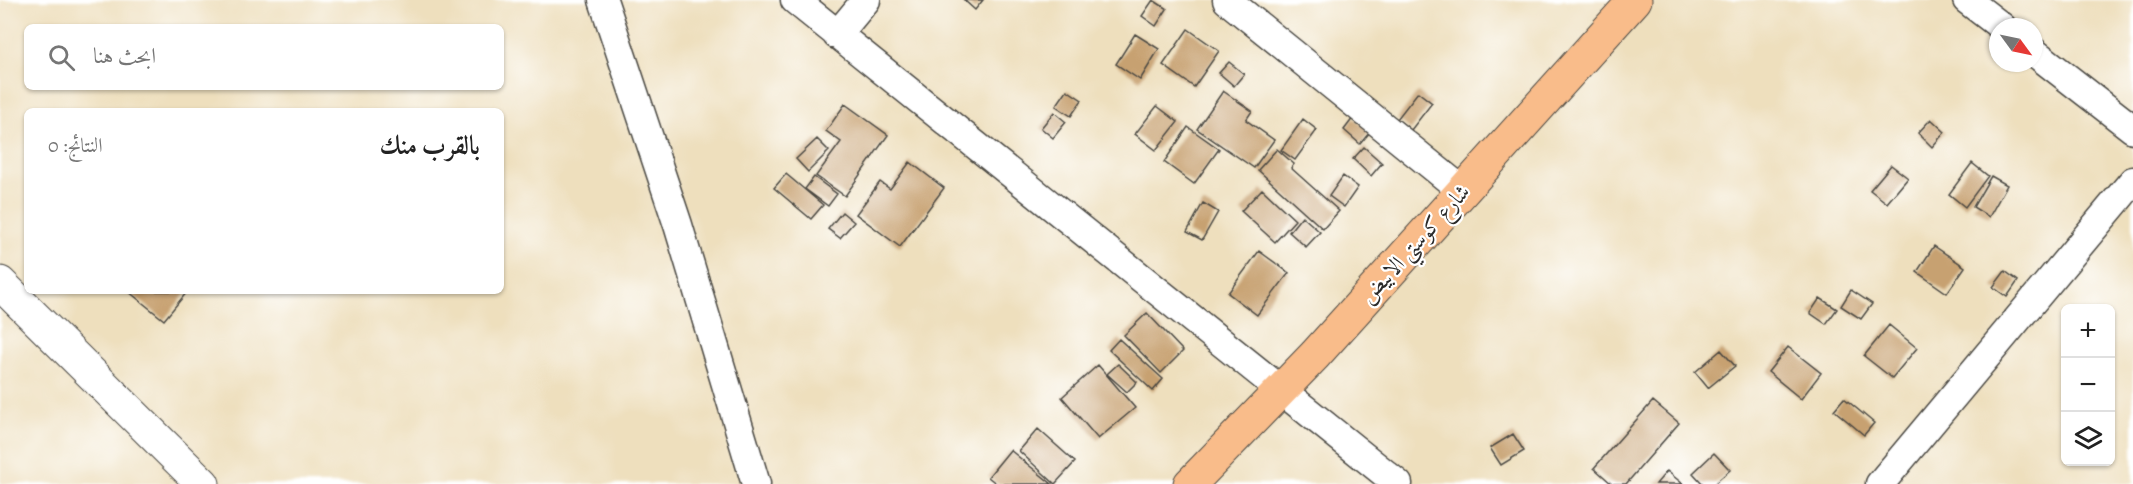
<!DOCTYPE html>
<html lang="ar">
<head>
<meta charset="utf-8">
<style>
  :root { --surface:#fff; --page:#f2f2f2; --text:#222; --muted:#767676; --line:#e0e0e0 }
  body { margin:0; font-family:Alegreya,Amiri,serif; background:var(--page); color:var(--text); direction:rtl }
  .controls { position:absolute; right:18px; bottom:18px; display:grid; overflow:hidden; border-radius:9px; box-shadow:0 2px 4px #0004 }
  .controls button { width:54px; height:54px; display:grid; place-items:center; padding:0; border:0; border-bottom:2px solid var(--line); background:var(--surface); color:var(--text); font:30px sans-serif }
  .compass { position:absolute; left:1989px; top:18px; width:54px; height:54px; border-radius:50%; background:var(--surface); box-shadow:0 2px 4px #0004; rotate:123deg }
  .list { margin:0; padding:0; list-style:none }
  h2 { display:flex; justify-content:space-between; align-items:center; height:78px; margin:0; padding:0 24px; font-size:26px }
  h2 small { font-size:20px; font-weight:400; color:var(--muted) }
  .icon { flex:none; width:33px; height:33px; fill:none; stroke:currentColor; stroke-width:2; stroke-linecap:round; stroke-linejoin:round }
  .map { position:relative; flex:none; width:2133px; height:484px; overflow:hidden; direction:ltr }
  .search { position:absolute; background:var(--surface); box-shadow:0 2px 4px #0004; left:24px; top:24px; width:480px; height:66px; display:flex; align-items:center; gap:15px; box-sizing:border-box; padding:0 21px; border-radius:9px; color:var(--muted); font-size:22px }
  .panel { position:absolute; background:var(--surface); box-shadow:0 2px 4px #0004; left:24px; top:108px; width:480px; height:186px; border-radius:9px; direction:rtl }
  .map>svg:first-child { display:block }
  .building { fill:#c7a171 }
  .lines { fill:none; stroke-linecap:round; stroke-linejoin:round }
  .minor-casing { stroke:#484641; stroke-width:31 }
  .tertiary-casing { stroke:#484641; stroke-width:35 }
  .trunk-casing { stroke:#484641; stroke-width:35 }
  .minor { stroke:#fff; stroke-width:28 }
  .tertiary { stroke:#fff; stroke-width:33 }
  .trunk { stroke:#f9bc8a; stroke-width:33 }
  .labels { text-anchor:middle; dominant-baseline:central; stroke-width:4.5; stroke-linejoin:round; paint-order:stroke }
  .street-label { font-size:22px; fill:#2b2b2b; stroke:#fff }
</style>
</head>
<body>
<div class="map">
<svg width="2133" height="484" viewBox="0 0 2133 484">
  <rect width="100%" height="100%" fill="#fff"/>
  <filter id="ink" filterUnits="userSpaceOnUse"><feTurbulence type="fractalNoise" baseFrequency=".0167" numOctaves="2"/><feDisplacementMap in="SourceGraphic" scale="12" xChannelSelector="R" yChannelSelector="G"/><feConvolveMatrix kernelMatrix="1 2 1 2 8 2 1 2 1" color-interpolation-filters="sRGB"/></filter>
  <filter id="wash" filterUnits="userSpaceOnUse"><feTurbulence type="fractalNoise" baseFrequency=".008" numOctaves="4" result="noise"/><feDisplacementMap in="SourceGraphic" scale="24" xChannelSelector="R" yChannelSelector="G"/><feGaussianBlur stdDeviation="1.35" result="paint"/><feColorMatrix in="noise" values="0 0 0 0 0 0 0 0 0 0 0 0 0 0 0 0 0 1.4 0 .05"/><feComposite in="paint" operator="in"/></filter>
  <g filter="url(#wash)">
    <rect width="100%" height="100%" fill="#eedfbd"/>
    <g id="blocks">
      <path class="building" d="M 964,0 L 983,0 L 975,10 Z
        M 1153,0 L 1167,9 L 1156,26 L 1142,16 Z
        M 1188,29 L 1219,51 L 1194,87 L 1163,65 Z
        M 1135,34 L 1159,49 L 1140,80 L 1116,64 Z
        M 1229,62 L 1244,74 L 1234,86 L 1219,73 Z
        M 1067,90 L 1082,100 L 1071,116 L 1056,106 Z
        M 1223,91 L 1252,111 L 1246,120 L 1274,140 L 1254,168 L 1197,129 Z
        M 1418,92 L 1432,103 L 1411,130 L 1397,119 Z
        M 845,104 L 888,135 L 845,196 L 816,176 L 841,142 L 826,131 Z
        M 1157,106 L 1178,122 L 1156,150 L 1135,134 Z
        M 1054,112 L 1066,122 L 1053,138 L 1041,128 Z
        M 1353,118 L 1370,132 L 1360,144 L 1344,130 Z
        M 1303,119 L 1317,130 L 1295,160 L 1281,150 Z
        M 1931,119 L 1945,132 L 1932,147 L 1918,133 Z
        M 1188,127 L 1219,149 L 1194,184 L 1164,162 Z
        M 817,139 L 829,151 L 808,172 L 796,159 Z
        M 1364,147 L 1382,163 L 1371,176 L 1353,159 Z
        M 1277,149 L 1294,164 L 1291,168 L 1339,211 L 1323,229 L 1258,170 Z
        M 910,162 L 944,188 L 900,247 L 856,214 L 880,182 L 890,189 Z
        M 1972,163 L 1988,176 L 1965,207 L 1949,194 Z
        M 1891,165 L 1908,178 L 1887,203 L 1870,190 Z
        M 786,174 L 823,205 L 811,219 L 774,188 Z
        M 1343,176 L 1358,187 L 1344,207 L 1329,196 Z
        M 1991,176 L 2007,185 L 1989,217 L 1973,207 Z
        M 814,177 L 837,194 L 828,206 L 805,189 Z
        M 1262,189 L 1295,220 L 1275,242 L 1241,211 Z
        M 1203,203 L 1218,212 L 1202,240 L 1187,232 Z
        M 842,212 L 854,222 L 840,238 L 828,229 Z
        M 1302,216 L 1320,232 L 1306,247 L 1289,232 Z
        M 1934,246 L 1965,267 L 1947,293 L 1917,272 Z
        M 1259,251 L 1289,273 L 1257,315 L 1228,293 Z
        M 2005,271 L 2018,281 L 2007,297 L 1993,287 Z
        M 1851,290 L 1872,304 L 1861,319 L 1841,306 Z
        M 128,291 L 185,291 L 187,292 L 164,320 Z
        M 1820,298 L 1837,309 L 1826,324 L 1810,313 Z
        M 1147,313 L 1183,351 L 1161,373 L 1124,335 Z
        M 1889,325 L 1917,348 L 1892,378 L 1864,356 Z
        M 1119,339 L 1163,379 L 1153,391 L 1109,350 Z
        M 1788,347 L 1821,373 L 1801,399 L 1768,372 Z
        M 1721,350 L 1735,366 L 1708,388 L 1695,372 Z
        M 1118,364 L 1137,382 L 1127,392 L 1107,374 Z
        M 1098,365 L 1135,408 L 1098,439 L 1062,397 Z
        M 1844,398 L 1874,423 L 1864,435 L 1834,410 Z
        M 1653,401 L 1679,423 L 1626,484 L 1612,484 L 1594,468 Z
        M 1038,429 L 1075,462 L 1055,484 L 1019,451 Z
        M 1513,434 L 1524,451 L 1501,465 L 1490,448 Z
        M 1010,450 L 1052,484 L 997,484 L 988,477 Z
        M 1714,453 L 1730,470 L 1714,484 L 1703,484 L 1693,473 Z
        M 1667,471 L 1683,484 L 1656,484 Z"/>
    </g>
  </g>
  <g filter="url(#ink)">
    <use href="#blocks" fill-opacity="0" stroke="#484641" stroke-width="1.5"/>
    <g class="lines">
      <g class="minor-casing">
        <path id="minor" d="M 603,0 L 678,225 L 756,484
          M 795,0 L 1398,484
          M 1227,0 L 1463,191
          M 1967,0 L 2002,27
          M 837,35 L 866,0
          M 2034,52 L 2133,129
          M 1880,484 L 2133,181"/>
      </g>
      <g class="tertiary-casing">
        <path id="tertiary" d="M 0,283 L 203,484"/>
      </g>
      <g class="trunk-casing">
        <path id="trunk" d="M 1190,484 L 1315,355 L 1635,0"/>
      </g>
      <use href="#minor" class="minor"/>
      <use href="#tertiary" class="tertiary"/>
      <use href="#trunk" class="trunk"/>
    </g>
  </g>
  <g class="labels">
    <g class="street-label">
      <text transform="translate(1415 244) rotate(-48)">شارع كوستي الابيض</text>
    </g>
  </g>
</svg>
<div class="controls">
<button>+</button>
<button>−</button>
<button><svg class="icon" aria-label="layers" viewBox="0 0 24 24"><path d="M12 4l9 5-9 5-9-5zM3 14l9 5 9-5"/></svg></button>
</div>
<svg class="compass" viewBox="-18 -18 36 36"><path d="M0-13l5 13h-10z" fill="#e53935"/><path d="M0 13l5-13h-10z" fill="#767676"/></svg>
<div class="search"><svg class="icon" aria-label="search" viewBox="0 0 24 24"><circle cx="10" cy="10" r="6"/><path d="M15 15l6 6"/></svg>ابحث هنا</div>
<section class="panel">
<h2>بالقرب منك<small>النتائج: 0</small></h2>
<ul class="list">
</ul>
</section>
</div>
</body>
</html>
